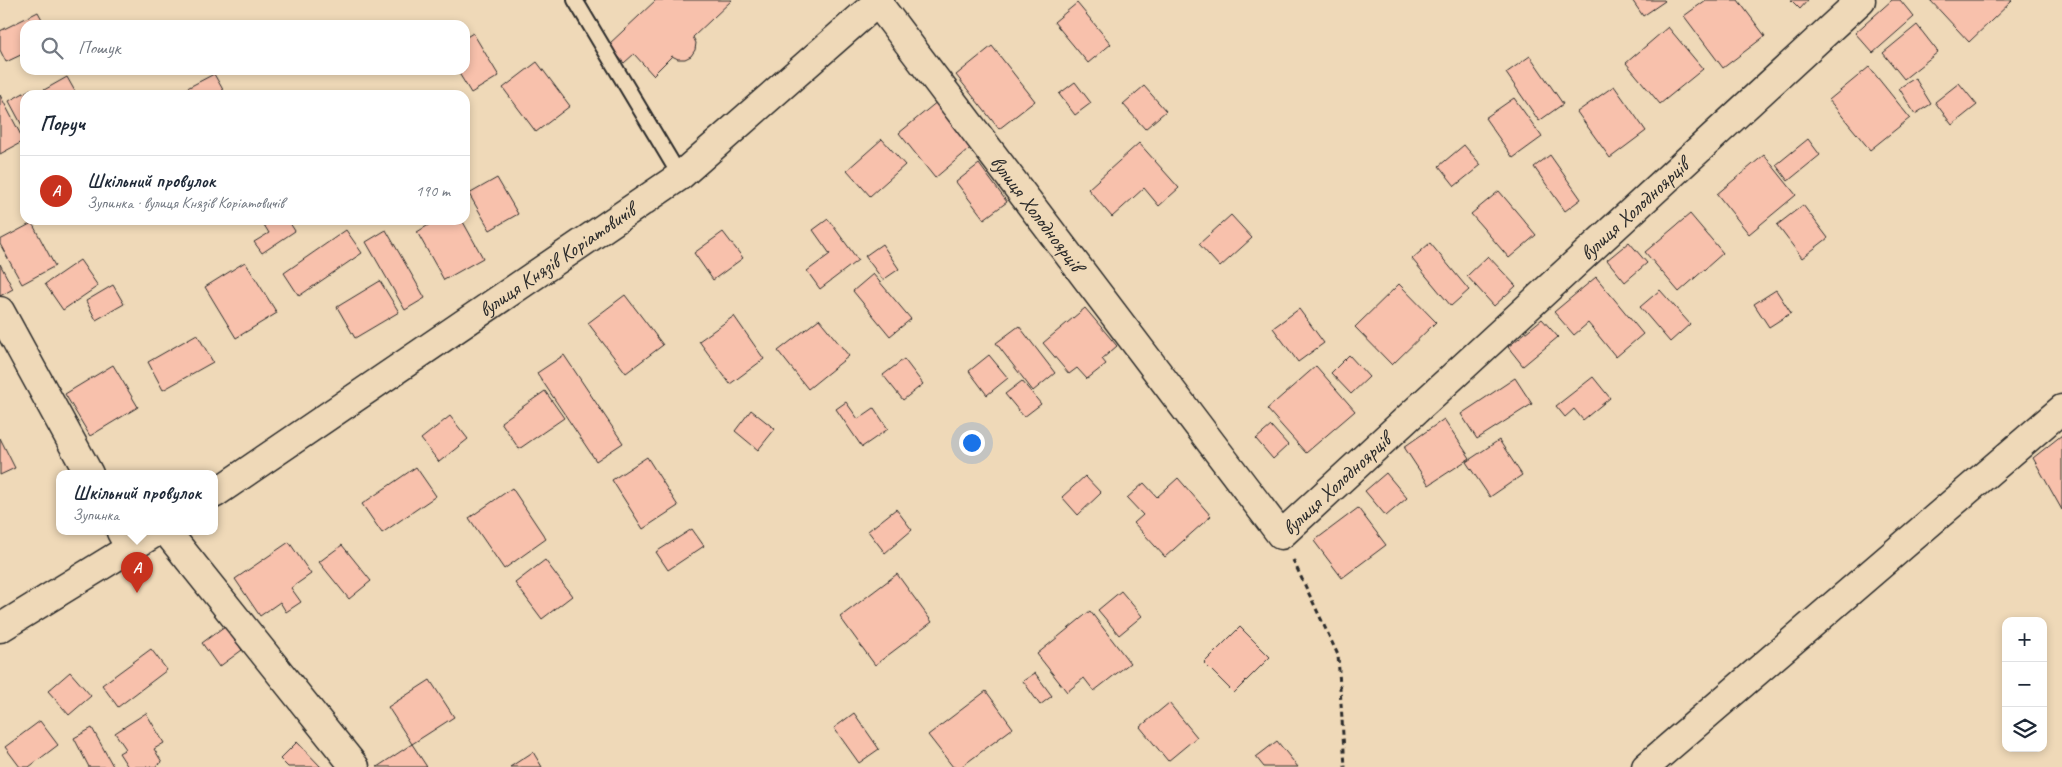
<!DOCTYPE html>
<html lang="uk">
<head>
<meta charset="utf-8">
<style>
  :root { --surface:#fff; --page:#f2f2f3; --text:#1f2937; --muted:#747a83; --line:#e0e1e3; --accent:#c8321e }
  body { margin:0; font-family:Caveat,sans-serif; background:var(--page); color:var(--text) }
  .controls { position:absolute; right:15px; bottom:15px; display:grid; overflow:hidden; border-radius:10px; box-shadow:0 2px 8px #0003 }
  .controls button { width:45px; height:45px; display:grid; place-items:center; padding:0; border:0; border-bottom:1px solid var(--line); background:var(--surface); color:var(--text); font:25px sans-serif }
  .you { position:absolute; left:971px; top:442px; width:18px; height:18px; margin:-12px; border:4px solid #fff; border-radius:50%; background:#1a73e8; box-shadow:0 0 0 8px #1a73e833 }
  .badge { display:grid; place-items:center; width:32px; height:32px; border-radius:50%; background:var(--accent); color:#fff; font-size:16px; font-weight:700 }
  .pin { position:absolute; translate:-50% -41px; filter:drop-shadow(0 1px 2px #0008) }
  .pin::after { content:''; position:absolute; top:26px; width:18px; height:15px; background:inherit; clip-path:polygon(0 0,100% 0,50% 100%) }
  .popup { position:absolute; left:56px; top:470px; width:162px; height:65px; box-sizing:border-box; display:grid; place-content:center; border-radius:10px; background:var(--surface); filter:drop-shadow(0 1px 4px #0005); font-size:16px; white-space:nowrap; color:var(--muted) }
  .popup b { font-size:19px; color:var(--text) }
  .popup::after { content:''; position:absolute; left:50%; top:100%; margin-left:-10px; border:10px solid transparent; border-top-color:var(--surface) }
  .list { margin:0; padding:0; list-style:none }
  h2 { display:flex; justify-content:space-between; align-items:center; height:65px; margin:0; padding:0 20px; font-size:21px }
  h2 small { font-size:16px; font-weight:400; color:var(--muted) }
  .list li { display:grid; grid-template-columns:32px 1fr auto; gap:15px; align-items:center; box-sizing:border-box; height:70px; padding:0 20px; border-top:1px solid var(--line) }
  .list b { display:block; font-size:19px; white-space:nowrap }
  .list p { margin:0; font-size:16px; white-space:nowrap; color:var(--muted) }
  .list em { font-size:16px; font-style:normal; color:var(--muted) }
  .icon { flex:none; width:28px; height:28px; fill:none; stroke:currentColor; stroke-width:2; stroke-linecap:round; stroke-linejoin:round }
  .map { position:relative; flex:none; width:2062px; height:767px; overflow:hidden }
  .search { position:absolute; background:var(--surface); box-shadow:0 2px 8px #0003; left:20px; top:20px; width:450px; height:55px; display:flex; align-items:center; gap:12px; box-sizing:border-box; padding:0 18px; border-radius:15px; color:var(--muted); font-size:19px }
  .panel { position:absolute; background:var(--surface); box-shadow:0 2px 8px #0003; left:20px; top:90px; width:450px; height:135px; border-radius:15px }
  .map>svg:first-child { display:block }
  .building { fill:#f8c1ac; stroke:#2b2b2b }
  .lines { fill:none; stroke-linecap:round; stroke-linejoin:round }
  .service-casing { stroke:#2b2b2b; stroke-width:18 }
  .minor-casing { stroke:#2b2b2b; stroke-width:31 }
  .secondary-casing { stroke:#2b2b2b; stroke-width:31 }
  .path { stroke:#2b2b2b; stroke-width:3; stroke-dasharray:5 4; stroke-linecap:butt }
  .service { stroke:#efd9b8; stroke-width:14 }
  .minor { stroke:#efd9b8; stroke-width:28 }
  .secondary { stroke:#efd9b8; stroke-width:28 }
  .labels { text-anchor:middle; dominant-baseline:central; stroke-width:5; stroke-linejoin:round; paint-order:stroke }
  .street-label { font-size:21px; fill:#2b2b2b; stroke:#efd9b8 }
</style>
</head>
<body>
<div class="map">
<svg width="2062" height="767" viewBox="0 0 2062 767">
  <rect width="100%" height="100%" fill="#efd9b8"/>
  <filter id="ink" filterUnits="userSpaceOnUse"><feTurbulence type="fractalNoise" baseFrequency=".02" numOctaves="2"/><feDisplacementMap in="SourceGraphic" scale="10" xChannelSelector="R" yChannelSelector="G"/><feConvolveMatrix kernelMatrix="1 2 1 2 8 2 1 2 1" color-interpolation-filters="sRGB"/></filter>
  <g filter="url(#ink)">
    <path class="building" d="M 656,0 L 732,0 L 693,37 L 696,43 L 695,50 L 691,56 L 685,59 L 678,59 L 672,56 L 653,75 L 634,54 L 624,63 L 608,45 Z
      M 1632,0 L 1664,0 L 1665,1 L 1643,16 Z
      M 1706,0 L 1738,0 L 1765,36 L 1723,68 L 1684,16 Z
      M 1791,0 L 1808,0 L 1800,9 Z
      M 1892,0 L 1900,0 L 1914,17 L 1873,53 L 1855,33 Z
      M 1930,0 L 2011,0 L 2012,1 L 1969,42 Z
      M 1077,3 L 1111,44 L 1088,63 L 1054,22 Z
      M 38,12 L 45,25 L 25,25 L 25,53 L 6,62 L 0,50 L 0,31 Z
      M 1917,25 L 1938,52 L 1904,79 L 1883,53 Z
      M 1668,27 L 1703,69 L 1660,104 L 1626,63 Z
      M 473,33 L 499,76 L 471,93 L 457,70 L 465,70 L 465,38 Z
      M 992,46 L 1035,101 L 999,129 L 956,75 Z
      M 1530,56 L 1563,104 L 1539,121 L 1506,73 Z
      M 537,62 L 570,106 L 536,132 L 503,88 Z
      M 1869,67 L 1910,118 L 1870,150 L 1829,100 Z
      M 214,74 L 226,95 L 174,95 Z
      M 67,77 L 77,95 L 38,95 L 37,94 Z
      M 1915,78 L 1931,104 L 1915,114 L 1899,88 Z
      M 1075,82 L 1091,103 L 1075,115 L 1059,94 Z
      M 1959,83 L 1977,105 L 1952,125 L 1935,102 Z
      M 1144,86 L 1166,111 L 1145,129 L 1123,104 Z
      M 1614,86 L 1646,131 L 1610,158 L 1577,112 Z
      M 31,89 L 34,95 L 25,95 L 25,131 L 9,101 Z
      M 0,95 L 24,141 L 0,154 Z
      M 1514,98 L 1542,137 L 1513,158 L 1485,118 Z
      M 938,101 L 974,145 L 935,178 L 899,133 Z
      M 882,139 L 905,165 L 870,196 L 847,170 Z
      M 1808,139 L 1820,155 L 1788,181 L 1776,165 Z
      M 1139,143 L 1179,188 L 1159,206 L 1144,188 L 1112,217 L 1088,189 Z
      M 1464,145 L 1481,165 L 1455,186 L 1439,166 Z
      M 1550,155 L 1581,199 L 1565,211 L 1534,167 Z
      M 1764,155 L 1796,195 L 1749,234 L 1717,194 Z
      M 979,164 L 1007,202 L 984,219 L 956,182 Z
      M 497,178 L 518,214 L 490,230 L 469,194 Z
      M 1499,191 L 1536,235 L 1509,258 L 1471,214 Z
      M 1803,205 L 1828,238 L 1802,258 L 1777,225 Z
      M 1690,214 L 1723,253 L 1679,292 L 1645,252 Z
      M 1231,215 L 1252,238 L 1220,267 L 1199,244 Z
      M 828,219 L 858,260 L 820,289 L 807,271 L 830,254 L 813,230 Z
      M 261,220 L 288,220 L 295,231 L 262,253 L 254,242 L 269,233 Z
      M 437,220 L 462,220 L 483,258 L 444,280 L 417,232 Z
      M 32,223 L 55,266 L 22,284 L 0,244 L 0,240 Z
      M 346,230 L 362,253 L 299,296 L 284,273 Z
      M 386,230 L 425,298 L 405,310 L 366,242 Z
      M 723,232 L 743,258 L 713,280 L 694,253 Z
      M 1629,242 L 1647,263 L 1625,282 L 1607,260 Z
      M 1430,243 L 1469,290 L 1451,306 L 1412,259 Z
      M 882,244 L 899,269 L 883,280 L 865,256 Z
      M 1488,256 L 1516,286 L 1494,306 L 1467,276 Z
      M 80,260 L 98,286 L 63,310 L 45,284 Z
      M 245,262 L 277,313 L 236,338 L 205,287 Z
      M 0,264 L 13,289 L 0,296 Z
      M 873,274 L 911,319 L 890,336 L 853,291 Z
      M 1596,277 L 1643,334 L 1616,357 L 1588,323 L 1574,335 L 1554,312 Z
      M 380,281 L 399,312 L 355,338 L 337,307 Z
      M 1399,284 L 1436,322 L 1392,365 L 1355,327 Z
      M 113,285 L 124,304 L 96,320 L 86,301 Z
      M 1660,290 L 1690,324 L 1670,342 L 1640,307 Z
      M 1776,290 L 1791,313 L 1769,327 L 1754,304 Z
      M 625,295 L 663,345 L 626,373 L 588,323 Z
      M 1085,308 L 1117,346 L 1102,359 L 1106,364 L 1087,379 L 1077,368 L 1069,374 L 1043,343 Z
      M 1299,309 L 1324,343 L 1298,362 L 1273,328 Z
      M 734,316 L 764,359 L 730,384 L 699,341 Z
      M 819,319 L 849,356 L 808,389 L 778,351 Z
      M 1542,319 L 1558,337 L 1523,366 L 1508,347 Z
      M 1019,326 L 1055,373 L 1033,391 L 996,343 Z
      M 197,334 L 213,362 L 163,390 L 148,362 Z
      M 564,355 L 623,443 L 596,461 L 537,373 Z
      M 989,355 L 1008,378 L 987,395 L 969,371 Z
      M 1349,355 L 1369,377 L 1351,394 L 1331,373 Z
      M 904,359 L 923,384 L 903,400 L 883,375 Z
      M 113,365 L 138,407 L 90,436 L 65,394 Z
      M 1316,366 L 1355,411 L 1306,453 L 1267,409 Z
      M 1593,377 L 1610,398 L 1583,420 L 1574,409 L 1565,417 L 1556,406 Z
      M 1515,378 L 1532,404 L 1477,439 L 1461,414 Z
      M 1022,381 L 1041,404 L 1024,417 L 1005,394 Z
      M 545,391 L 564,418 L 519,449 L 501,422 Z
      M 846,402 L 858,419 L 874,408 L 888,429 L 862,447 L 836,409 Z
      M 751,410 L 775,429 L 758,450 L 735,431 Z
      M 450,416 L 468,439 L 439,462 L 421,439 Z
      M 1444,419 L 1470,458 L 1429,485 L 1404,447 Z
      M 1271,426 L 1288,445 L 1273,459 L 1256,439 Z
      M 2062,435 L 2062,510 L 2033,458 Z
      M 0,438 L 15,468 L 0,475 Z
      M 1499,440 L 1522,475 L 1490,497 L 1466,462 Z
      M 647,457 L 678,506 L 643,529 L 612,480 Z
      M 416,467 L 436,496 L 382,533 L 362,504 Z
      M 1386,473 L 1407,498 L 1386,516 L 1365,491 Z
      M 1085,476 L 1101,493 L 1078,515 L 1062,497 Z
      M 1178,478 L 1211,516 L 1165,557 L 1134,523 L 1143,515 L 1127,498 L 1144,483 L 1157,497 Z
      M 512,488 L 546,539 L 504,569 L 469,518 Z
      M 1358,508 L 1386,545 L 1342,578 L 1314,541 Z
      M 896,509 L 912,530 L 885,553 L 868,531 Z
      M 692,529 L 704,546 L 668,570 L 656,552 Z
      M 289,542 L 311,574 L 291,588 L 301,602 L 286,612 L 280,602 L 260,616 L 235,579 Z
      M 342,545 L 371,581 L 349,599 L 319,562 Z
      M 545,560 L 572,596 L 542,619 L 515,583 Z
      M 897,574 L 932,622 L 875,665 L 840,617 Z
      M 1121,591 L 1142,616 L 1119,635 L 1098,610 Z
      M 1090,611 L 1130,663 L 1094,691 L 1084,678 L 1067,692 L 1037,654 Z
      M 225,626 L 242,650 L 219,667 L 202,643 Z
      M 1240,627 L 1270,657 L 1234,693 L 1204,663 Z
      M 151,649 L 167,670 L 118,707 L 102,685 Z
      M 70,672 L 91,696 L 69,715 L 48,691 Z
      M 1035,673 L 1052,696 L 1040,705 L 1023,681 Z
      M 430,680 L 454,717 L 412,744 L 388,707 Z
      M 986,691 L 1013,728 L 961,767 L 953,767 L 928,735 Z
      M 1169,703 L 1197,737 L 1168,761 L 1140,727 Z
      M 146,713 L 164,743 L 154,749 L 162,762 L 155,767 L 128,767 L 119,753 L 126,749 L 115,733 Z
      M 854,713 L 879,749 L 859,763 L 834,728 Z
      M 40,721 L 58,745 L 29,767 L 20,767 L 5,747 Z
      M 92,728 L 113,766 L 112,767 L 89,767 L 74,738 Z
      M 1277,741 L 1298,767 L 1264,767 L 1256,757 Z
      M 297,742 L 321,767 L 288,767 L 280,759 Z
      M 412,744 L 427,767 L 377,767 Z
      M 533,752 L 542,767 L 510,767 Z"/>
    <g class="lines">
      <g class="service-casing">
        <path id="service" d="M 575,0 L 680,176"/>
      </g>
      <g class="minor-casing">
        <g id="minor">
          <path id="s1" d="M 877,2 L 1281,535 L 1861,0"/>
          <path d="M 0,311 L 89,474"/>
          <path d="M 121,532 L 129,547"/>
          <path d="M 167,532 L 355,767"/>
          <path d="M 1646,767 L 2062,409"/>
        </g>
      </g>
      <g class="secondary-casing">
        <g id="secondary">
          <path id="s2" d="M 214,494 L 680,176 L 880,0"/>
          <path d="M 0,628 L 156,532"/>
        </g>
      </g>
      <path class="path" d="M 1293,560 L 1338,655 L 1345,767"/>
      <use href="#service" class="service"/>
      <use href="#minor" class="minor"/>
      <use href="#secondary" class="secondary"/>
    </g>
  </g>
  <g class="labels">
    <g class="street-label">
      <text stroke="none"><textPath href="#s1" startOffset="1149">вулиця Холодноярців</textPath></text>
      <text stroke="none"><textPath href="#s1" startOffset="265">вулиця Холодноярців</textPath></text>
      <text stroke="none"><textPath href="#s2" startOffset="415">вулиця Князів Коріатовичів</textPath></text>
      <text stroke="none"><textPath href="#s1" startOffset="744">вулиця Холодноярців</textPath></text>
    </g>
  </g>
</svg>
<div class="controls">
<button>+</button>
<button>−</button>
<button><svg class="icon" aria-label="layers" viewBox="0 0 24 24"><path d="M12 4l9 5-9 5-9-5zM3 14l9 5 9-5"/></svg></button>
</div>
<div class="you"></div>
<div class="pin badge" style="left:137px;top:593px">A</div>
<div class="popup"><b>Шкільний провулок</b>Зупинка</div>
<div class="search"><svg class="icon" aria-label="search" viewBox="0 0 24 24"><circle cx="10" cy="10" r="6"/><path d="M15 15l6 6"/></svg>Пошук</div>
<section class="panel">
<h2>Поруч<small></small></h2>
<ul class="list">
<li><span class="badge">A</span><div><b>Шкільний провулок</b><p>Зупинка · вулиця Князів Коріатовичів</p></div><em>190 m</em></li>
</ul>
</section>
</div>
</body>
</html>
